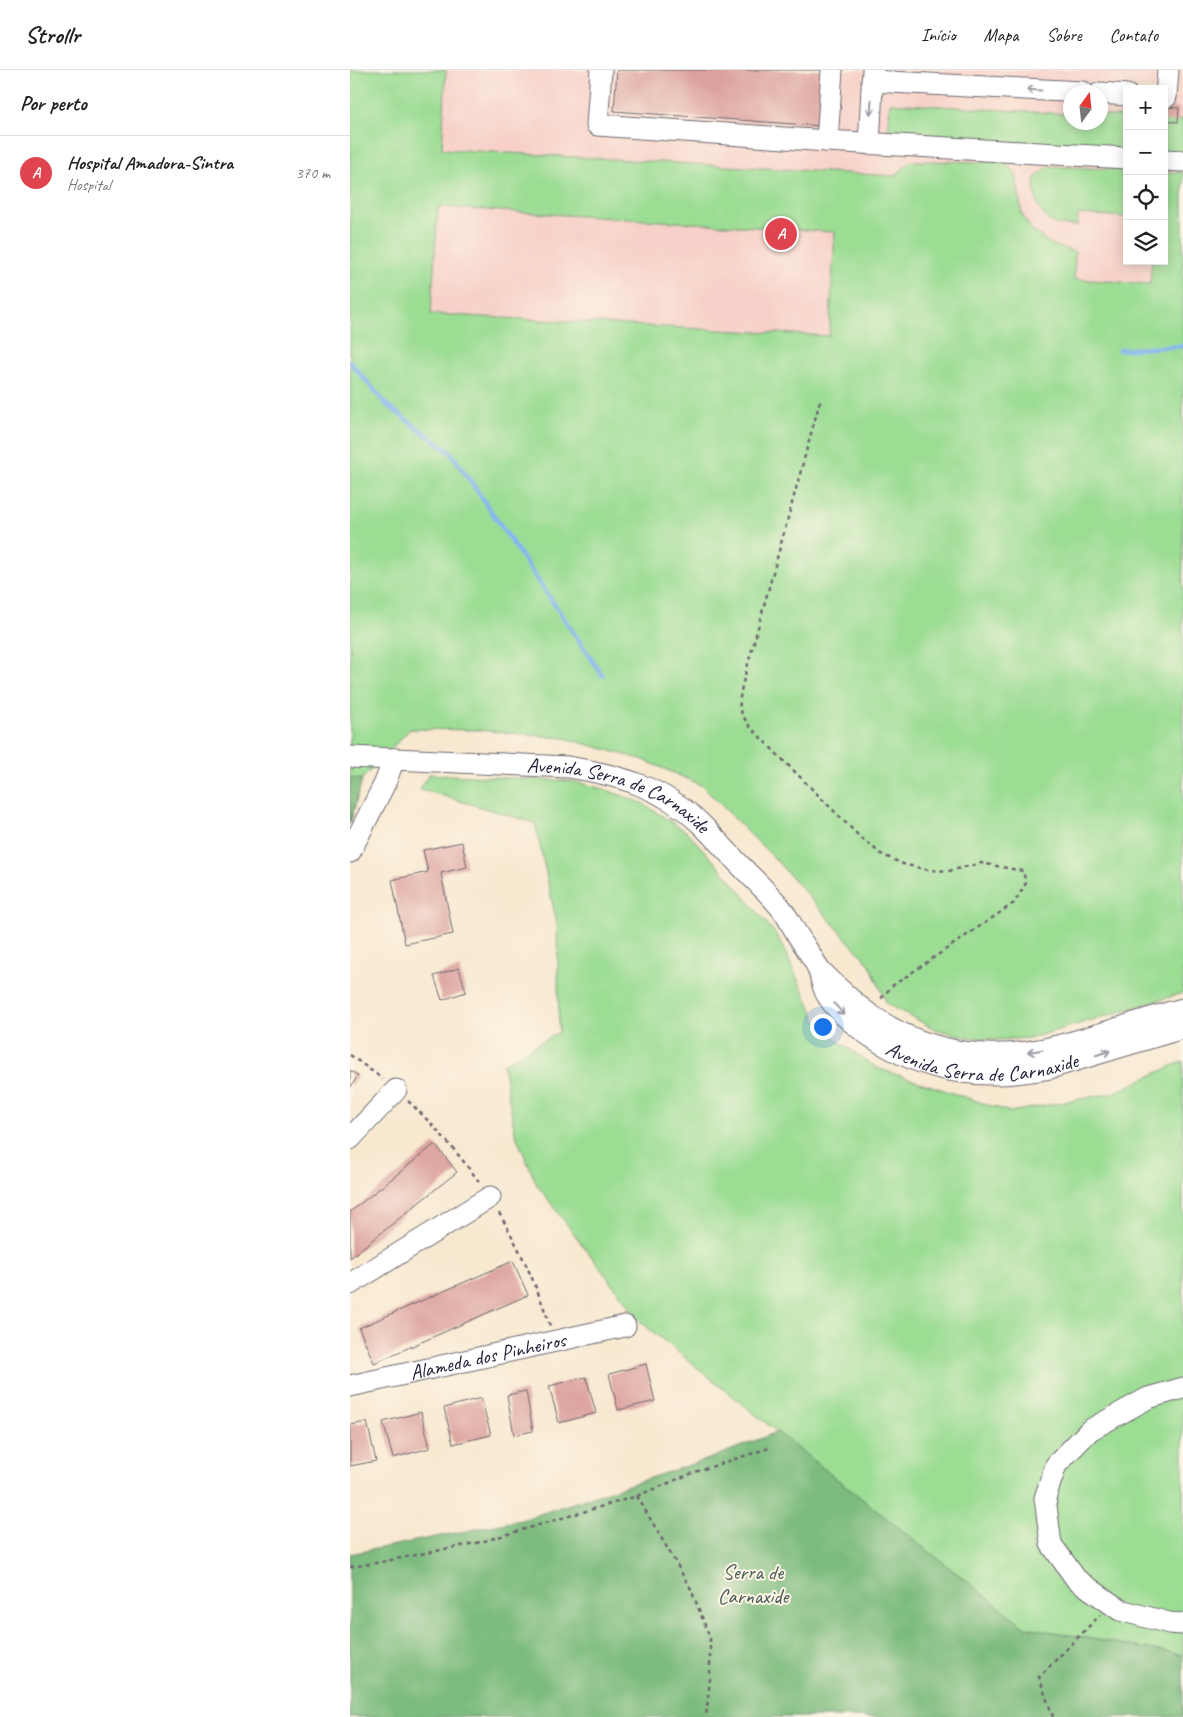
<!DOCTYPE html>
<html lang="pt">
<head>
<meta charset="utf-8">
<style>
  :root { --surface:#fff; --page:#f2f2f2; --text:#222; --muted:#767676; --line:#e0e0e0; --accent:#111827 }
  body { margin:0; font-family:Caveat,sans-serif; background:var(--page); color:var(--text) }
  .controls { position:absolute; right:15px; top:15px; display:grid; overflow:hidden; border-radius:0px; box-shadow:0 2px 12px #0003 }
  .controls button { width:45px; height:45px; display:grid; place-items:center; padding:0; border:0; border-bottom:1px solid var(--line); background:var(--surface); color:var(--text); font:25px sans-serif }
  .compass { position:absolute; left:713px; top:15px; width:45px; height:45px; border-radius:50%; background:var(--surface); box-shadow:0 2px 12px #0003; rotate:15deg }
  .you { position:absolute; left:472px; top:956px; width:18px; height:18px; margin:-12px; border:4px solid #fff; border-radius:50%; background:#1a73e8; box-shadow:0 0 0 8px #1a73e833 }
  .badge { display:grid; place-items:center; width:32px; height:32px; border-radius:50%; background:var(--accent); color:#fff; font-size:16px; font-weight:700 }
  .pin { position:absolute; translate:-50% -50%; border:2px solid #fff; box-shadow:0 1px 5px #0006 }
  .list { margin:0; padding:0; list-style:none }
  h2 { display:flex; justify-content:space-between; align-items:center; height:65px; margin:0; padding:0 20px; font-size:21px }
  h2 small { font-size:16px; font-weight:400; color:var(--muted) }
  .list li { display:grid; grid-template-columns:32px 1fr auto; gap:15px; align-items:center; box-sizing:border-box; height:75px; padding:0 20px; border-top:1px solid var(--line) }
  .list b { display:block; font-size:19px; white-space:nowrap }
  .list p { margin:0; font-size:16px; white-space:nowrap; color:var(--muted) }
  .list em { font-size:16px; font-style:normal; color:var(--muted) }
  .icon { flex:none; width:28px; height:28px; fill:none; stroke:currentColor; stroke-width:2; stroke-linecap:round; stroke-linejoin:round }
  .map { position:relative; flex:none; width:833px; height:1647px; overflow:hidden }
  header { display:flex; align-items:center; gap:30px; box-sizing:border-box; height:70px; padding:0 25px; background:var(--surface); border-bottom:1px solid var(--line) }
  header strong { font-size:24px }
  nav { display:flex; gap:28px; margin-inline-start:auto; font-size:18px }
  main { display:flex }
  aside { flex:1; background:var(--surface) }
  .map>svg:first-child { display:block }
  .built { fill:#f7d1c9; fill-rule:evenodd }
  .green { fill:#9cdd94; stroke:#5f8068; fill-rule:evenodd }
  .forest { fill:#7dbc7e; stroke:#506f5c }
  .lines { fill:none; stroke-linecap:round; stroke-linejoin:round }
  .stream { stroke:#85b5f0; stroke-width:4.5 }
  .building { fill:#dca09d }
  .minor-casing { stroke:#6d676f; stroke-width:23 }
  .path { stroke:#6d676f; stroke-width:2.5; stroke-dasharray:4 4; stroke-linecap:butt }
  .minor { stroke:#fff; stroke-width:21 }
  .oneway { stroke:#9c9ca7 }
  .labels { text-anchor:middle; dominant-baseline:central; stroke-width:4; stroke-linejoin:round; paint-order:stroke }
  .street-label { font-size:21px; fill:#22223b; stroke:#fcf5e5 }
  .park-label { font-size:21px; fill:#475a56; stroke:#fcf5e5 }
</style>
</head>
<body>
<header>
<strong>Strollr</strong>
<nav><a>Início</a><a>Mapa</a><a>Sobre</a><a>Contato</a></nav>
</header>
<main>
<aside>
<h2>Por perto<small></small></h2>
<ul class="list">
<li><span class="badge" style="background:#e0444e">A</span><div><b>Hospital Amadora-Sintra</b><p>Hospital</p></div><em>370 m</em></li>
</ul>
</aside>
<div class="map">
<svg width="833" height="1647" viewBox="0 0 833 1647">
  <rect width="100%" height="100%" fill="#fcf5e5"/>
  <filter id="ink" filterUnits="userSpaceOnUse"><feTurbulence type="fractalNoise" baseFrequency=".02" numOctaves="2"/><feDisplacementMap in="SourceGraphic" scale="10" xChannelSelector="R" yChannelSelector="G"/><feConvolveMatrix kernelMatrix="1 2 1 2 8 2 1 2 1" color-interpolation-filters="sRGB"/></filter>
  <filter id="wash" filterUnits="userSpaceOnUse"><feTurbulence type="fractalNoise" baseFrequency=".0096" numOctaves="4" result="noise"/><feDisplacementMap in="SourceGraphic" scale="20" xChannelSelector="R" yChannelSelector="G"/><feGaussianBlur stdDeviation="1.12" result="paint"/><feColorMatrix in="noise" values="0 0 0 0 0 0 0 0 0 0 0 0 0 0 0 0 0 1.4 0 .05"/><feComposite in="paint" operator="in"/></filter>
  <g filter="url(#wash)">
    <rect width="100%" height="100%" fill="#f8e8d0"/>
    <path class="built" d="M 95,0 L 833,0 L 833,337 L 78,289 ZM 777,19 L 814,19 L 814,191 L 777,191 ZM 720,22 L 750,22 L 750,52 L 720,52 Z"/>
    <path class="green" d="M 0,0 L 96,0 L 92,79 L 545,106 L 561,91 L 655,92 L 666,104 L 672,145 L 682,160 L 700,174 L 725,182 L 724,209 L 800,214 L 802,191 L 814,191 L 814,102 L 833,102 L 833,923 L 681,968 L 646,970 L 616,967 L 585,959 L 537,934 L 520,895 L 426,790 L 351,715 L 294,690 L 214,668 L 129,660 L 60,659 L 12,709 L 0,754 ZM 88,137 L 485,162 L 479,266 L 81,244 Z
      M 540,33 L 720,44 L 720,52 L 750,52 L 751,45 L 777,47 L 777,80 L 538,66 Z
      M 814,49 L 833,50 L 833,84 L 814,83 Z
      M 699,96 L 777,100 L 777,147 L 728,144 L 727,156 C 720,155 708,156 703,153 C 686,143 685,126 684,109 Z
      M 79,704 L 221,711 L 254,719 L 292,733 L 337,762 L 380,809 L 428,867 L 466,949 L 488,971 L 527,998 L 660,1042 L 763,1023 L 833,991 L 833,1585 L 675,1557 L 427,1362 L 292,1253 L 187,1115 L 165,1063 L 153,994 L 209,962 L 207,854 L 185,753 L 70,719 Z"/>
    <path class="forest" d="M 0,708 L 12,709 L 0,754 Z
      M 427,1362 L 675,1557 L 833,1585 L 833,1647 L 0,1647 L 0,1484 L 171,1450 L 364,1387 Z"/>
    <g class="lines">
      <path class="stream" d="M 769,280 L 833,276
        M 0,292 L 37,335 L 102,384 L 253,606"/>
    </g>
    <g id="blocks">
      <path class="building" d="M 267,0 L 475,0 L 471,56 L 264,41 Z
        M 814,37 L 829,38 L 828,52 L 814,51 Z
        M 112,772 L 117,797 L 91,803 L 103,864 L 55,874 L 42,810 L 78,802 L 73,780 Z
        M 109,898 L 116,922 L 92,930 L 84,906 Z
        M 0,1000 L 8,1006 L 0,1018 Z
        M 85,1074 L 107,1102 L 0,1188 L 0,1142 Z
        M 163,1191 L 178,1225 L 24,1293 L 9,1258 Z
        M 296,1294 L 305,1331 L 268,1340 L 259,1304 Z
        M 236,1307 L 246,1343 L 209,1353 L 199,1316 Z
        M 176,1321 L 183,1361 L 164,1365 L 157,1325 Z
        M 131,1328 L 141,1365 L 103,1374 L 94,1338 Z
        M 71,1342 L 80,1378 L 43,1388 L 33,1352 Z
        M 17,1352 L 26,1391 L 0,1396 L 0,1355 Z"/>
    </g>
  </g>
  <g filter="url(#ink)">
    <use href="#blocks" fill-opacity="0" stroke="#6d676f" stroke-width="1"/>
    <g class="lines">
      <g class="minor-casing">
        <g id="minor">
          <path d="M 251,0 L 247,55 L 477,71 L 777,88"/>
          <path d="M 522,11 L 733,22"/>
          <path d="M 750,23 L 777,25"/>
          <path d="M 816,27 L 818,0"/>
          <path d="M 477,71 L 482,0"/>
          <path d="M 519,74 L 523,0"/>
          <path d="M 814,90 L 833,91"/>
          <path id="s1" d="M 0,687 L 218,697 C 268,705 313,717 351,754 C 363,766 375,779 387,792 C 401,807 418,822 431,838 C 438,847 443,858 449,867 C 455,877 462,886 467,896 C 471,905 472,916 477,925 C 487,942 504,955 520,966 C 579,1005 633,1011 700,998 L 833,958"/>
          <path d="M 0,782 L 35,713 L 44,689"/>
          <path d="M 474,904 C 488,918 503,933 519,944 C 571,981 633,992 694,979 C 741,969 786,951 833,939"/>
          <path d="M 0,1069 L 46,1020"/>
          <path d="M 0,1214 L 140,1127"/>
          <path id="s2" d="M 0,1316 L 275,1256"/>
          <path d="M 833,1318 L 798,1328 L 740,1360 L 706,1395 L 695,1428 L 701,1474 L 726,1509 L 770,1540 L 819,1553 L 833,1554"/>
        </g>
      </g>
      <path class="path" d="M 470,331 L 392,616 C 388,637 388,640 401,658 L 509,766 L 531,784 L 553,794 L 578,800 L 599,801 L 631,793 L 673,801 L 676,813 L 664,833 L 542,916 L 529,931
        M 0,985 L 33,1009
        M 58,1031 C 85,1056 108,1083 130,1113
        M 149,1143 C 170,1179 187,1216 200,1256
        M 287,1426 L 341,1519 L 360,1568 L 360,1608 L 356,1647
        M 0,1497 L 26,1493 L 131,1472 L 287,1426 L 345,1402 L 422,1377
        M 703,1647 L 689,1607 L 750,1545"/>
      <use href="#minor" class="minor"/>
    </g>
    <defs><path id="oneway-shaft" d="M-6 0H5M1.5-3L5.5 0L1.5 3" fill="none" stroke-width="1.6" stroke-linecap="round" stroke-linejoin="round" transform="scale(1.25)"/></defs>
    <g class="oneway">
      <use href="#oneway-shaft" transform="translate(684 20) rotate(-177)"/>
      <use href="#oneway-shaft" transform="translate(521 37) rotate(93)"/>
      <use href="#oneway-shaft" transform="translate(489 939) rotate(49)"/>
      <use href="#oneway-shaft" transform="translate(685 981) rotate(170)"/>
      <use href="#oneway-shaft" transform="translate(753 983) rotate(-17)"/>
    </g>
  </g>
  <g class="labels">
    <g class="street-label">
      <text stroke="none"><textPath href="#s1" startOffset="275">Avenida Serra de Carnaxide</textPath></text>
      <text stroke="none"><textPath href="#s1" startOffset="759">Avenida Serra de Carnaxide</textPath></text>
      <text stroke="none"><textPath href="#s2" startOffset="141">Alameda dos Pinheiros</textPath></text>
    </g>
    <g class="park-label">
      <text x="403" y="1502">Serra de<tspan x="403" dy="24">Carnaxide</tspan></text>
    </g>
  </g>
</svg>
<div class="controls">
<button>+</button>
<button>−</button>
<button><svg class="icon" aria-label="locate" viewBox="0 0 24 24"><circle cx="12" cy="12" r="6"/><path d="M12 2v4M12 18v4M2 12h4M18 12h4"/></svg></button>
<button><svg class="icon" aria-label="layers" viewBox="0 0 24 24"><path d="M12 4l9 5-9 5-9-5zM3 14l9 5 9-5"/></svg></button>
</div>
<svg class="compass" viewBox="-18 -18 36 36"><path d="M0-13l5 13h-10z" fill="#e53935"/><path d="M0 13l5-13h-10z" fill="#767676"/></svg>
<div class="you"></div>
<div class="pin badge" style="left:431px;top:164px;background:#e0444e">A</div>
</div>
</main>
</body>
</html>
